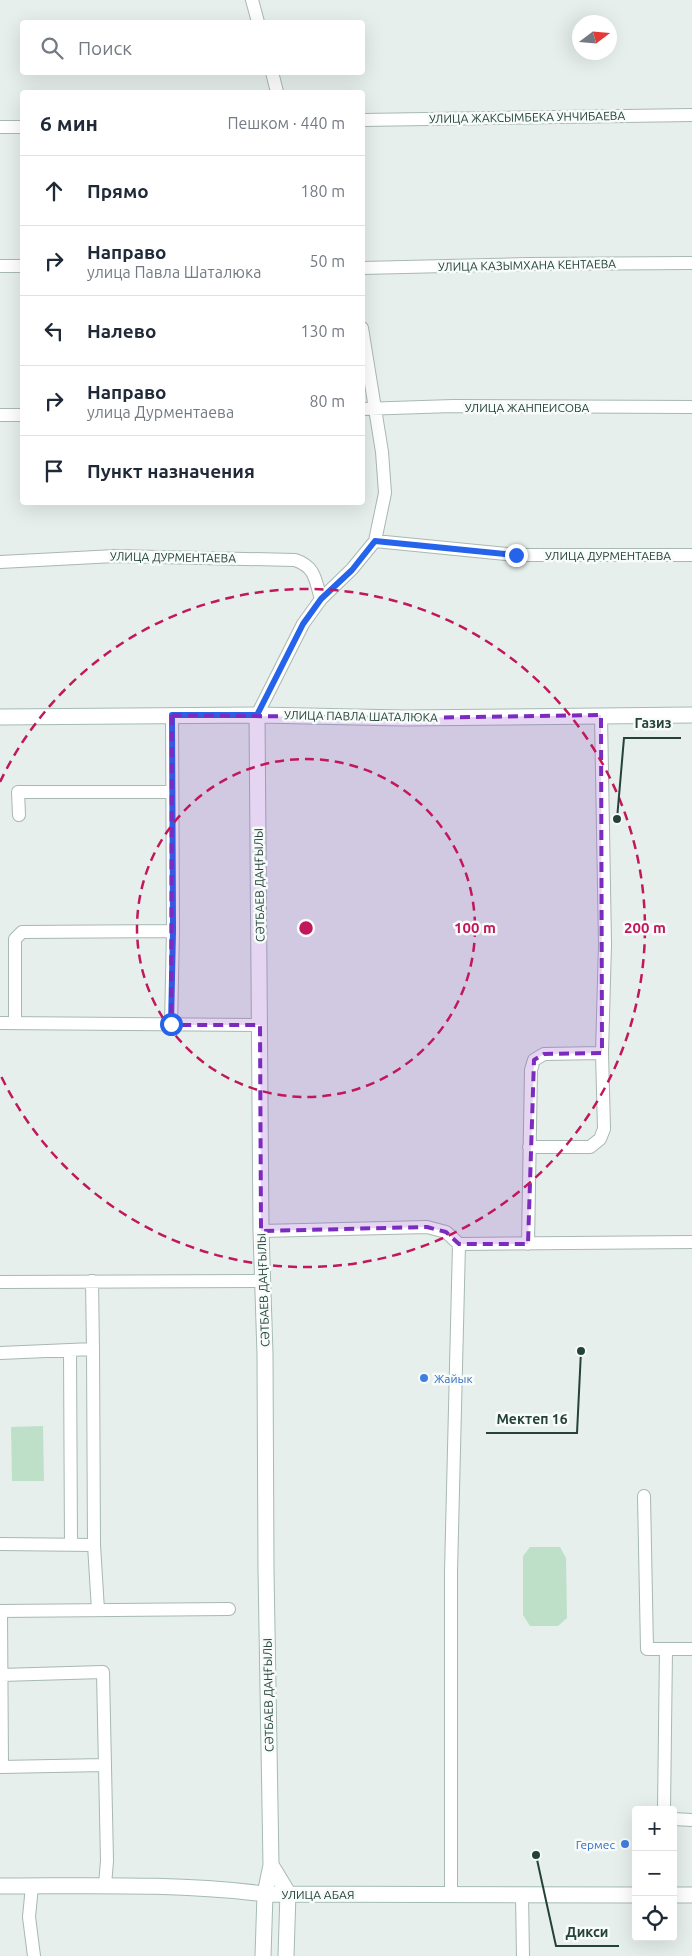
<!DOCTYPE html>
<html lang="ru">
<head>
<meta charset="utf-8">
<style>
  :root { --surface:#fff; --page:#f2f2f3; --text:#1f2937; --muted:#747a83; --line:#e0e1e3 }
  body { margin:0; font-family:Ubuntu,sans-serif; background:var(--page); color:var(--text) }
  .controls { position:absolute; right:15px; bottom:15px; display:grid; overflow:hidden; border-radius:5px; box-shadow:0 5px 20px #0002 }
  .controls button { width:45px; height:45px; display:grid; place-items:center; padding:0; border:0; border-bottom:1px solid var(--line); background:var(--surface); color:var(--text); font:25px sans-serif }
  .compass { position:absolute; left:572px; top:15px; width:45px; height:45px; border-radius:50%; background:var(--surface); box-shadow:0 5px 20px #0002; rotate:74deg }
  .stop { position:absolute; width:15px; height:15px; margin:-11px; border:4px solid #2563eb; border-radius:50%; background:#fff }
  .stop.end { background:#2563eb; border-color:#fff; box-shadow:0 1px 5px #0008 }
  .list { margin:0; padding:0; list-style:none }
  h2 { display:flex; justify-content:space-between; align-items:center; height:65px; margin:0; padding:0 20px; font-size:21px }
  h2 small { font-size:16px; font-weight:400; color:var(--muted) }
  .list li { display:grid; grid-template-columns:32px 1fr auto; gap:15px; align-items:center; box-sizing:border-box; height:70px; padding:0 20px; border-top:1px solid var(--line) }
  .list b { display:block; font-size:19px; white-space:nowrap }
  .list p { margin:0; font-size:16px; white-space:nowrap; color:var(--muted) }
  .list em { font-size:16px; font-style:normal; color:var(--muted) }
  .icon { flex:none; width:28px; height:28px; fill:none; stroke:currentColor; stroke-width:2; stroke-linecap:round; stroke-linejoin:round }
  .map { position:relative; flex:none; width:692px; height:1956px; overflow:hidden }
  .search { position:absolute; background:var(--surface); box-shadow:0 5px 20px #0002; left:20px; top:20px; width:345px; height:55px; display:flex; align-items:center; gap:12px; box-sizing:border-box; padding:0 18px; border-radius:5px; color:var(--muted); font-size:19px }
  .panel { position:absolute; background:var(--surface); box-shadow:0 5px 20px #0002; left:20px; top:90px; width:345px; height:415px; border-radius:5px }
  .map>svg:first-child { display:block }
  .green { fill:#bfe0c8 }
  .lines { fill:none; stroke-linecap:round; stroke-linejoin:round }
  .street-casing { stroke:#a8b8b2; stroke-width:14 }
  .secondary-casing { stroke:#a4bbb3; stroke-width:17 }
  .street { stroke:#fff; stroke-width:12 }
  .secondary { stroke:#fff; stroke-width:15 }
  .route { stroke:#2563eb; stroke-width:6 }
  .marked { fill:#7b2cbf; fill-opacity:0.2; stroke:#7b2cbf; stroke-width:4; stroke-dasharray:10 6; stroke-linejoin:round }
  .ring { fill:none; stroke:#c2185b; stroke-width:2.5; stroke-dasharray:9 6 }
  .shop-dot { fill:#3f7fe0; stroke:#f7fbf9; stroke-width:2 }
  .labels { text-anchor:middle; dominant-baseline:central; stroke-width:5; stroke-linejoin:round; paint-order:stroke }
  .street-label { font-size:12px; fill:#24423a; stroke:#f7fbf9 }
  .shop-label { font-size:12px; fill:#366cbe; stroke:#f7fbf9; text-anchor:start }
  .centre { fill:#c2185b; stroke:#f7fbf9; stroke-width:2.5 }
  .ring-label { font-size:15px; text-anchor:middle; font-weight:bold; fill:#c2185b; stroke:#f7fbf9; stroke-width:5; stroke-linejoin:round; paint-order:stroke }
  .leader { fill:none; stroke:#24423a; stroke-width:2 }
  .callout-dot { fill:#24423a; stroke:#f7fbf9; stroke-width:2 }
  .callout-label { font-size:14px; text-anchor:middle; font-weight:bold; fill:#24423a; stroke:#f7fbf9; stroke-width:5; stroke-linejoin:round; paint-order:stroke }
</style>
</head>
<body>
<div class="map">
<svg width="692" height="1956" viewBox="0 0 692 1956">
  <rect width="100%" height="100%" fill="#e6efeb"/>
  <path class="green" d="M 43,1426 L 44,1481 L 12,1481 L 11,1427 Z
    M 530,1547 L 560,1547 L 566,1558 L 567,1618 L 558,1626 L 530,1626 L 523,1615 L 523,1556 Z"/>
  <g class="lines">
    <g class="street-casing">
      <path id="street" d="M 252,0 L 258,22
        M 272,72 L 277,92
        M 362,120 L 692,115
        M 0,127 L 22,127
        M 0,266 L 22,266
        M 362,268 L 528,264 L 692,263
        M 362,409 L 453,406 L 692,407
        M 0,415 L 22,415
        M 375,541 L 516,555 L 692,555
        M 0,562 L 115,556 L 295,560 C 316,567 315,580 321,599
        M 257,715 L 303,624 L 321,599 L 352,569 L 375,541 L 385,493 L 382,452 L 362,328
        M 19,815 L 18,792 L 172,792
        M 0,1023 L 260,1025
        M 15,1023 L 15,939 L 22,932 L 173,931
        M 171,1025 L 173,931 L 172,715
        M 529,1147 L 590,1147 L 600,1139 L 604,1129 L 602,1053
        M 261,1231 L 427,1227 L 446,1232 L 459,1244
        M 528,1244 L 531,1070 L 534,1060 L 544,1054 L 602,1053 L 605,944 L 601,715
        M 0,1282 L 262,1281
        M 70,1350 L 71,1545
        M 0,1353 L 93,1349 L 92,1281
        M 644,1496 L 647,1649 L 666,1649
        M 0,1544 L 94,1545 L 93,1349
        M 94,1545 L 98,1610
        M 0,1611 L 229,1609
        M 1,1611 L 2,1767
        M 1,1675 L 103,1672 L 107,1861 L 105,1885
        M 0,1767 L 105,1765
        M 664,1810 L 666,1649 L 692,1649
        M 673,1819 L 692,1820
        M 32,1886 L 29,1917 L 34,1956
        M 451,1895 L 451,1572 L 459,1244 L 692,1242
        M 522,1895 L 523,1956"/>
    </g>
    <g class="secondary-casing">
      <path id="secondary" d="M 257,715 L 261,1231 L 265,1354 L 266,1570 L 271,1865 L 265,1894 L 263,1956
        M 0,717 L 257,715 L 404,718 L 692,715
        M 271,1865 L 288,1893 L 286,1956
        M 0,1886 C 88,1886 177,1883 265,1894 L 636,1895
        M 673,1895 L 692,1895"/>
    </g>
    <use href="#street" class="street"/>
    <use href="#secondary" class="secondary"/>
  </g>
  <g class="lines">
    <path class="route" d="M 171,1024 L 173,931 L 172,715 L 257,715 L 303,624 L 321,599 L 352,570 L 375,541 L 516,555"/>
  </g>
  <path class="marked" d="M 172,715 L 404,718 L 601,715 L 602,1053 L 544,1054 L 534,1060 L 528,1244 L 459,1244 L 446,1232 L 427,1227 L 261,1231 L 260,1025 L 171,1025 Z"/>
  <g class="ring">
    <circle cx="306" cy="928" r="169"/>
    <path d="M0 782A339 339 0 1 1 0 1074"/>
  </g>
  <g class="shop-dot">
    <circle cx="424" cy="1378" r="5"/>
    <circle cx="625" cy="1844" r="5"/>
  </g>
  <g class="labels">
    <g class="street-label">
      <text transform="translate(527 117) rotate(-1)">УЛИЦА ЖАКСЫМБЕКА УНЧИБАЕВА</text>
      <text transform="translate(527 265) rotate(-1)">УЛИЦА КАЗЫМХАНА КЕНТАЕВА</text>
      <text x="527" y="407">УЛИЦА ЖАНПЕИСОВА</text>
      <text x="608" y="555">УЛИЦА ДУРМЕНТАЕВА</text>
      <text transform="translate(173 557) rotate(1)">УЛИЦА ДУРМЕНТАЕВА</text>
      <text transform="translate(361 716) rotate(1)">УЛИЦА ПАВЛА ШАТАЛЮКА</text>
      <text transform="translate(259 885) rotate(-91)">СӘТБАЕВ ДАҢҒЫЛЫ</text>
      <text transform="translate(263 1290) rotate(-92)">СӘТБАЕВ ДАҢҒЫЛЫ</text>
      <text transform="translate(268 1695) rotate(-91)">СӘТБАЕВ ДАҢҒЫЛЫ</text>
      <text x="318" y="1894">УЛИЦА АБАЯ</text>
    </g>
    <g class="shop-label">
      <text x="434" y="1378">Жайык</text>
      <text x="615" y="1844" text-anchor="end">Гермес</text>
    </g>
  </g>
  <circle cx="306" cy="928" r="8" class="centre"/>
  <g class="ring-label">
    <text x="475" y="933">100 m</text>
    <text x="645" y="933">200 m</text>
  </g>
  <path class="leader" d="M617 819L624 738H681M581 1351L577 1433H486M536 1855L556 1946H619"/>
  <g class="callout-dot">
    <circle cx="617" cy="819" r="5"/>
    <circle cx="581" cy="1351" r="5"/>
    <circle cx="536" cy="1855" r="5"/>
  </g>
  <g class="callout-label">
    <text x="653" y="728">Газиз</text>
    <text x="532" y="1424">Мектеп 16</text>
    <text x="587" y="1937">Дикси</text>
  </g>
</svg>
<div class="controls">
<button>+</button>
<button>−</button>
<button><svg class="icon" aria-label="locate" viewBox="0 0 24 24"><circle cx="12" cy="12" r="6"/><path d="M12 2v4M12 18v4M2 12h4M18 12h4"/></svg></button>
</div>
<svg class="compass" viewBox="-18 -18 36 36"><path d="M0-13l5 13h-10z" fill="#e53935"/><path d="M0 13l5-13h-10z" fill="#747a83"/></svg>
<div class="stop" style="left:171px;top:1024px"></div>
<div class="stop end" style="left:516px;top:555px"></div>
<div class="search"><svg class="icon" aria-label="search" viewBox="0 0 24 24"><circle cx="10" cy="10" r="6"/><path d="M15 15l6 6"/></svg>Поиск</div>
<section class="panel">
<h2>6 мин<small>Пешком · 440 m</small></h2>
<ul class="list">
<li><svg class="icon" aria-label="ahead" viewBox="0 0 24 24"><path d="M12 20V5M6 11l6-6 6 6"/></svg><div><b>Прямо</b></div><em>180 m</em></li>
<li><svg class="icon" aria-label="right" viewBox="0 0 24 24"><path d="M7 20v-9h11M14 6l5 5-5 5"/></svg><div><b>Направо</b><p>улица Павла Шаталюка</p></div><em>50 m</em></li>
<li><svg class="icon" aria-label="left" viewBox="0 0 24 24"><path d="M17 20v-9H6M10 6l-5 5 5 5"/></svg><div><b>Налево</b></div><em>130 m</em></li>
<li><svg class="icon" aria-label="right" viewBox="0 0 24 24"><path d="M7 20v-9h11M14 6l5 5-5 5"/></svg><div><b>Направо</b><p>улица Дурментаева</p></div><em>80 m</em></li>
<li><svg class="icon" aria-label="arrive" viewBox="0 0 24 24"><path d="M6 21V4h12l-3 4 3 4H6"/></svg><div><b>Пункт назначения</b></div></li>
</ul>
</section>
</div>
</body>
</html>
